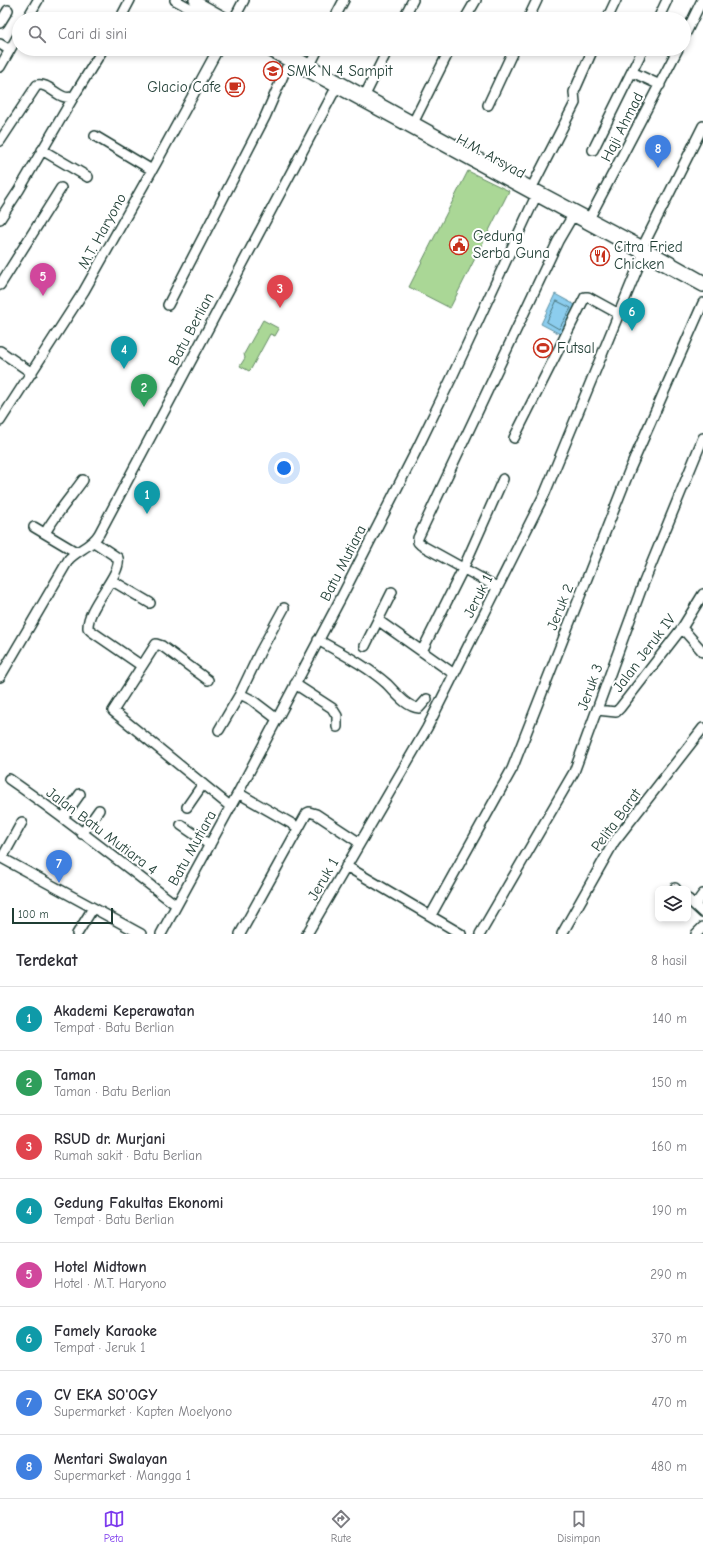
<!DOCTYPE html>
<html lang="id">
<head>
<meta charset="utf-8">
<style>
  :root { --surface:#fff; --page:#f2f2f3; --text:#2b2b33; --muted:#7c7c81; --line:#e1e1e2; --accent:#7c3aed }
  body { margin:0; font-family:"Comic Neue",sans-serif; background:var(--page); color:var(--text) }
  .controls { position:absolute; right:12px; bottom:12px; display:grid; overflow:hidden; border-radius:8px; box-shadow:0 2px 6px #0003 }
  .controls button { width:36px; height:36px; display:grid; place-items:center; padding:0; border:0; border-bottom:1px solid var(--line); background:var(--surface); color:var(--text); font:20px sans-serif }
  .scale { position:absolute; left:12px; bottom:10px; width:101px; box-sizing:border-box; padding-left:4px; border:2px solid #1f3d34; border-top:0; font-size:11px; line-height:14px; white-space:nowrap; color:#1f3d34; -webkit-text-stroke:3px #fff; paint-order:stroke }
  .you { position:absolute; left:284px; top:468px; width:14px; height:14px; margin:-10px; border:3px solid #fff; border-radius:50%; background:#1a73e8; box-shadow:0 0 0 6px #1a73e833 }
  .badge { display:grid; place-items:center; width:26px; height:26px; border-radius:50%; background:var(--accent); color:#fff; font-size:13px; font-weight:700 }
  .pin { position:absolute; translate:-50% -33px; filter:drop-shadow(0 1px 2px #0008) }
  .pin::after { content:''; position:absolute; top:21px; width:14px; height:12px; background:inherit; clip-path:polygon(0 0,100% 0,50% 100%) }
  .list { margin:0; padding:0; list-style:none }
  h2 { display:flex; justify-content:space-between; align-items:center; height:52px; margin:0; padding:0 16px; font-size:17px }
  h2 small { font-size:13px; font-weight:400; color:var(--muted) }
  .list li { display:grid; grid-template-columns:26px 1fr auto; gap:12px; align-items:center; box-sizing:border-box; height:64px; padding:0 16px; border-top:1px solid var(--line) }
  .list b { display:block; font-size:15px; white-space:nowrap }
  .list p { margin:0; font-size:13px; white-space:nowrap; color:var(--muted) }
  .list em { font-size:13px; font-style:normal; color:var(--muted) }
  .icon { flex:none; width:22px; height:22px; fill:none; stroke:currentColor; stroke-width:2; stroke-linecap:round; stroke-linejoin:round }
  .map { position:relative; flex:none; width:703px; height:934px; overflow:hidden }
  .search { position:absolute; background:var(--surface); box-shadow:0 2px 6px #0003; left:12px; right:12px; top:12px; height:44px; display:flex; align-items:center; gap:10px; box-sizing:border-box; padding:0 14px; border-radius:22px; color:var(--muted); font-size:15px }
  .sheet { height:564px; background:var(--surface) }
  nav { display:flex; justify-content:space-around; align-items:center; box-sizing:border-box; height:56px; border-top:1px solid var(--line); background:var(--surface); font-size:11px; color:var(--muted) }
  nav a { display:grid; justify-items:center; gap:2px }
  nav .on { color:var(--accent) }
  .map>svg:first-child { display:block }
  .green { fill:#aad796; stroke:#648a65 }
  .water { fill:#8ccdee; stroke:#6093a4 }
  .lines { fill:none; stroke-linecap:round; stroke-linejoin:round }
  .shore { stroke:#4b777e; stroke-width:1 }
  .minor-casing { stroke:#1f3d34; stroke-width:12 }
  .minor { stroke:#fff; stroke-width:9 }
  .labels { text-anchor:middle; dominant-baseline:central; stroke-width:4; stroke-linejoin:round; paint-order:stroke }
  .poi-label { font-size:15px; fill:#1f3d34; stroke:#fff; text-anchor:start }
  .street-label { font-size:15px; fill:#1f3d34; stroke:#fff }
</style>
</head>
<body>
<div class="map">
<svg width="703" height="934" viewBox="0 0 703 934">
  <rect width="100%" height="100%" fill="#fff"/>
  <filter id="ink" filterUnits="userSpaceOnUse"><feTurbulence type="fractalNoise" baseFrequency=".025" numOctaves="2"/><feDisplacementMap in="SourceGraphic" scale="8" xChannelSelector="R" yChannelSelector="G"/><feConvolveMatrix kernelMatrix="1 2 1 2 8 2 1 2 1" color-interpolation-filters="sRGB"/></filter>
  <g filter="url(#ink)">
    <path class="green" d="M 468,171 L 509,191 L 450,308 L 409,287 Z
      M 263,320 L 278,328 L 279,329 L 275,336 L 270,334 L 251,369 L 249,371 L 240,366 L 245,358 L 244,354 Z"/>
    <path class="water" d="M 555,294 L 577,306 L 562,335 L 541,324 Z"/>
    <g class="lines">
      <path class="shore" d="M 557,301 L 571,308 L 559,329 L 547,322 Z"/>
      <g class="minor-casing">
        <path id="minor" d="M 175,0 L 210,19
          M 194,0 L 228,19
          M 27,19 L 38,0
          M 120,19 L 130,0
          M 234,19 L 244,0
          M 334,19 L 344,0
          M 403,19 L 413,0
          M 465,19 L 476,0
          M 528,19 L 537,0
          M 607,19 L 616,0
          M 658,19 L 667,0
          M 0,23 L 8,10
          M 684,37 L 702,0
          M 0,44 L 10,50
          M 265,49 L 703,287
          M 282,49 L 532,187 L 643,246 L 703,280
          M 310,65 L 318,49
          M 0,67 L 19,34
          M 632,72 L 660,85
          M 365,95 L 388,49
          M 488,105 L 514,49
          M 414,121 L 450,49
          M 95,136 L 152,170
          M 0,141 L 37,85 C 50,82 60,103 74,96 L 103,49
          M 42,150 L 88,177
          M 593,150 L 643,49
          M 532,187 L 575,103 L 574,92 L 593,49
          M 590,217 L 678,49
          M 0,219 L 19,190 L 74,96
          M 643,246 L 703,126
          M 0,285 L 61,188
          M 168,305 L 265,117 L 289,62
          M 0,351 L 32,373
          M 0,421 L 84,291 L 156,163 L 218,49
          M 514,438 L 585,297 L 588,297 L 619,314
          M 34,527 L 76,552
          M 45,533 C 56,514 70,498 83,480
          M 94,542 L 118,558 C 122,575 87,606 88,628 L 91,631 L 142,666
          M 111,580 L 150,603
          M 497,587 L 421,545 L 418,542 L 418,538 L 558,241 L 572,217
          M 379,621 L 454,674
          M 682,628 L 703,652
          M 318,640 C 341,653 367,666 387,684 C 396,693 406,707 419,708 L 427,699
          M 365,646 L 392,592
          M 422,651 L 463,569 L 503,479
          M 0,677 L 69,559 C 79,549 92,546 99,534 L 336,88
          M 208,680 L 162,646 L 156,644 L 113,711 L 231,807
          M 295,684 L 332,708 L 337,716 L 337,727
          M 597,710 L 616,712 L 620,708 L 682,628 L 703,594
          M 277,719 L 252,700 L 240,694 L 260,652 L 284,608
          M 219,730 L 240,694
          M 9,779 C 67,819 121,863 176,905
          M 238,793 L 294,825
          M 187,807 L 203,784
          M 63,818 L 80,794
          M 181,825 L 210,845
          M 82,834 L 99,810
          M 0,857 L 141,934
          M 2,858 L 22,822
          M 346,866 L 461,934
          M 675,888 L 676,889
          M 688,899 L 703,913
          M 695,905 L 703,894
          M 431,915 L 512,769 L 630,469 L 703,303
          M 77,934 L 93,908
          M 161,934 L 238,793 L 342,596 L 418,447 L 452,377 L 536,196
          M 240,934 L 307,813 L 309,812 L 316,814 L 360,843
          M 307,934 L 427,728 L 545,493 L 643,255
          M 480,934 L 574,772 L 642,587 L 703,438
          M 562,934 L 614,842 L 703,728
          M 696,934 L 703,927"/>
      </g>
      <use href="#minor" class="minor"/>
    </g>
  </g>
  <defs>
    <g id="school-ring" transform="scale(1)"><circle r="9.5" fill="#fff" stroke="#c8321e" stroke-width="1.5"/><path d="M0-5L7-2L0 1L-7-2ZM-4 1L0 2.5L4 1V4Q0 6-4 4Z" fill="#c8321e"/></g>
    <g id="cafe-ring" transform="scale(1)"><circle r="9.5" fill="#fff" stroke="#c8321e" stroke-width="1.5"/><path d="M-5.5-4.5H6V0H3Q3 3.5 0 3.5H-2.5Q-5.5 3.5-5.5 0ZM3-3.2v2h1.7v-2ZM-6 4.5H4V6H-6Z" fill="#c8321e"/></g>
    <g id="civic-ring" transform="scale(1)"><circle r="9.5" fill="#fff" stroke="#c8321e" stroke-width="1.5"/><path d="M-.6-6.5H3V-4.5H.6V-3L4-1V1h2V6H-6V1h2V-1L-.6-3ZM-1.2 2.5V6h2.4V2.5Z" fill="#c8321e"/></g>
    <g id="restaurant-ring" transform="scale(1)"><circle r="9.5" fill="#fff" stroke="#c8321e" stroke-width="1.5"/><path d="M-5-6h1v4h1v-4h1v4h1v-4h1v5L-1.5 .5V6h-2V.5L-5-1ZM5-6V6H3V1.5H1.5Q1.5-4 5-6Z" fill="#c8321e"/></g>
    <g id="stadium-ring" transform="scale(1)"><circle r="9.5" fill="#fff" stroke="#c8321e" stroke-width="1.5"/><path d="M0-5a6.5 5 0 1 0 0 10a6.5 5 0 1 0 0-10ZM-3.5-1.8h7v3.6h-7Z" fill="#c8321e"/></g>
  </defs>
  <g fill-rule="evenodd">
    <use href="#school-ring" x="273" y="71"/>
    <use href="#cafe-ring" x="235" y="87"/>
    <use href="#civic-ring" x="459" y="245"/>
    <use href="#restaurant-ring" x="600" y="256"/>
    <use href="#stadium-ring" x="543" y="348"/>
  </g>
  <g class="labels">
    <g class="poi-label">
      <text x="287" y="71">SMK N 4 Sampit</text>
      <text x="221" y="87" text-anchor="end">Glacio Cafe</text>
      <text x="473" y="236">Gedung<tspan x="473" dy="17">Serba Guna</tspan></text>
      <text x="614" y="247">Citra Fried<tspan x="614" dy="17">Chicken</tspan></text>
      <text x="557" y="348">Futsal</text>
    </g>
    <g class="street-label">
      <text transform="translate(622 127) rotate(-63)">Haji Ahmad</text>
      <text transform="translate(491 156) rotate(29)">H.M. Arsyad</text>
      <text transform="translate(102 231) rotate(-61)">M.T. Haryono</text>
      <text transform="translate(191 329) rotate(-62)">Batu Berlian</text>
      <text transform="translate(343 563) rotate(-63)">Batu Mutiara</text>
      <text transform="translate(478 596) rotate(-63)">Jeruk 1</text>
      <text transform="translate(560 607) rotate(-68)">Jeruk 2</text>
      <text transform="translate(644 653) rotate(-53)">Jalan Jeruk IV</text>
      <text transform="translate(590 687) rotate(-70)">Jeruk 3</text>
      <text transform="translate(616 820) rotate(-54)">Pelita Barat</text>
      <text transform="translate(102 831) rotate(37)">Jalan Batu Mutiara 4</text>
      <text transform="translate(192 848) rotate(-61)">Batu Mutiara</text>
      <text transform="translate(323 879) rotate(-60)">Jeruk 1</text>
    </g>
  </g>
</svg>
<div class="controls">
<button><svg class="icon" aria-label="layers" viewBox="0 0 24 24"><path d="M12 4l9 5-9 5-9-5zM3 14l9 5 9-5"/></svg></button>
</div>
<div class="scale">100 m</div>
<div class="you"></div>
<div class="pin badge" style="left:147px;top:514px;background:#0f9aa8">1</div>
<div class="pin badge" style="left:144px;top:407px;background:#2e9e5b">2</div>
<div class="pin badge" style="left:280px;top:308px;background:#e0444e">3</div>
<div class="pin badge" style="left:124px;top:369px;background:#0f9aa8">4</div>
<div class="pin badge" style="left:43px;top:296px;background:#d1479c">5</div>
<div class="pin badge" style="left:632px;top:331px;background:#0f9aa8">6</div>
<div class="pin badge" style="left:59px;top:883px;background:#3f7fe0">7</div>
<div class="pin badge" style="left:658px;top:168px;background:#3f7fe0">8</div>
<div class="search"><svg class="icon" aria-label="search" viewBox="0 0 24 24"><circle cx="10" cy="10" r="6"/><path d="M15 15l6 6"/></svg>Cari di sini</div>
</div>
<section class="sheet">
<h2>Terdekat<small>8 hasil</small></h2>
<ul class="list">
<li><span class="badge" style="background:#0f9aa8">1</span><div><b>Akademi Keperawatan</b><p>Tempat · Batu Berlian</p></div><em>140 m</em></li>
<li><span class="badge" style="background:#2e9e5b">2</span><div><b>Taman</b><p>Taman · Batu Berlian</p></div><em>150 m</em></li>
<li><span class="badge" style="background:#e0444e">3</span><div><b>RSUD dr. Murjani</b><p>Rumah sakit · Batu Berlian</p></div><em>160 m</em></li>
<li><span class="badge" style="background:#0f9aa8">4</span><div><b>Gedung Fakultas Ekonomi</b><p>Tempat · Batu Berlian</p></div><em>190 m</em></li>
<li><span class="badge" style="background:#d1479c">5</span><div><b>Hotel Midtown</b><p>Hotel · M.T. Haryono</p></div><em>290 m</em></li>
<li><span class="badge" style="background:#0f9aa8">6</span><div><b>Famely Karaoke</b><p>Tempat · Jeruk 1</p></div><em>370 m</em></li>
<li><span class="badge" style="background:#3f7fe0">7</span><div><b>CV EKA SO'OGY</b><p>Supermarket · Kapten Moelyono</p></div><em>470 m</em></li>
<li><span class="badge" style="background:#3f7fe0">8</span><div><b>Mentari Swalayan</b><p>Supermarket · Mangga 1</p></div><em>480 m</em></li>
</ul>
</section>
<nav>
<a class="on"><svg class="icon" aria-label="map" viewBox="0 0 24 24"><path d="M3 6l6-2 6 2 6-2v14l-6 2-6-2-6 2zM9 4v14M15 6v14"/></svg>Peta</a>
<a><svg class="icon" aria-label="directions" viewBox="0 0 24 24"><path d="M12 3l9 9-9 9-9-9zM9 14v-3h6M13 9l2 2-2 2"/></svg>Rute</a>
<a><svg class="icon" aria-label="saved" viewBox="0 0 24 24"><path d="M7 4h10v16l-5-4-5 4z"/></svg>Disimpan</a>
</nav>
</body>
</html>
